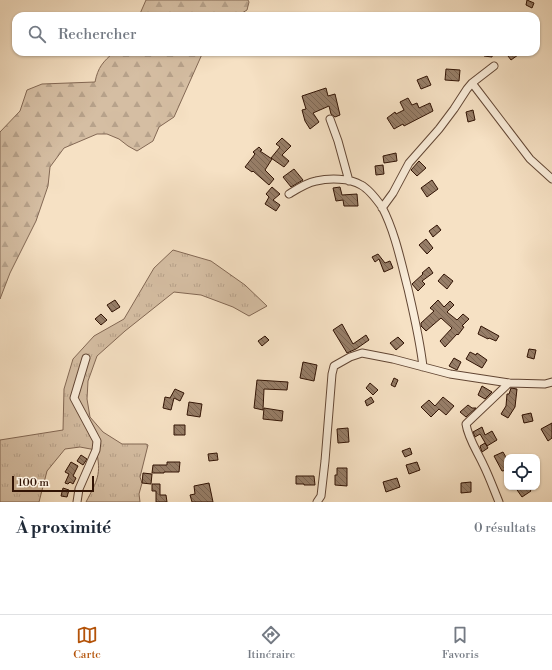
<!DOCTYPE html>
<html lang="fr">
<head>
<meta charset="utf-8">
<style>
  :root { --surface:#fff; --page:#f2f2f3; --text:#1f2937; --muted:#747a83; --line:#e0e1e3; --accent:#b45309 }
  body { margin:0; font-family:"Libre Bodoni",serif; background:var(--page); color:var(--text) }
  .controls { position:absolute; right:12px; bottom:12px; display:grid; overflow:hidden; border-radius:8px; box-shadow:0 1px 3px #0004 }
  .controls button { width:36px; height:36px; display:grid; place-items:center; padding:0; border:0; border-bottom:1px solid var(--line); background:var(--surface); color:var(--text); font:20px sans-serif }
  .scale { position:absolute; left:12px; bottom:10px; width:82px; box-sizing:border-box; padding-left:4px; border:2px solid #311304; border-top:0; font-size:11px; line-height:14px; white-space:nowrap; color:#311304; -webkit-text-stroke:3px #f9ecd9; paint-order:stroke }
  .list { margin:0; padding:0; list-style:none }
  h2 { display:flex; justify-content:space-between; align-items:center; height:52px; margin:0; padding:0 16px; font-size:17px }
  h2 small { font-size:13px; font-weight:400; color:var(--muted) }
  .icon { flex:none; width:22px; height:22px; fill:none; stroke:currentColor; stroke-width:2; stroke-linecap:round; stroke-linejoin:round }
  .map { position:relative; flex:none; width:552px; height:502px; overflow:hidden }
  .search { position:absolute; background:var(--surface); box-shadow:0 1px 3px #0004; left:12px; right:12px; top:12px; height:44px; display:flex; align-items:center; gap:10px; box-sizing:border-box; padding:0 14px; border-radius:12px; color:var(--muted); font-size:15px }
  .sheet { height:112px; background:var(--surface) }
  nav { display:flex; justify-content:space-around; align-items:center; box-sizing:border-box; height:56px; border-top:1px solid var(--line); background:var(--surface); font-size:11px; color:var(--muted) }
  nav a { display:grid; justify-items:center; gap:2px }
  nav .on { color:var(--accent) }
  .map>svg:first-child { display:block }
  .grass { fill:url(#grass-tufts); stroke:#836854 }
  .forest { fill:url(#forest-firs); stroke:#836854 }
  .building { fill:url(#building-back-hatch); stroke:#311304 }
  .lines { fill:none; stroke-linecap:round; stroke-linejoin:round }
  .street-casing { stroke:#624634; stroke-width:9 }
  .street { stroke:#f9ecd9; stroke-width:7 }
</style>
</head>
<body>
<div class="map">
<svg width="552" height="502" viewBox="0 0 552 502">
  <defs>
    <pattern id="grass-tufts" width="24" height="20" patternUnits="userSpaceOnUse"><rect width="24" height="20" fill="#d5bea3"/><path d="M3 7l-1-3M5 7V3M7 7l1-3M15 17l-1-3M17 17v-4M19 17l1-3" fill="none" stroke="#b7a28b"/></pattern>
    <pattern id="forest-firs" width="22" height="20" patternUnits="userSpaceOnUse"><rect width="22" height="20" fill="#d5bea3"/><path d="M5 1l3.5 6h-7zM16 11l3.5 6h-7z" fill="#b7a28b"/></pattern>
    <pattern id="building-back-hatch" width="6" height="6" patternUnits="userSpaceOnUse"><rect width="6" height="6" fill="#977e68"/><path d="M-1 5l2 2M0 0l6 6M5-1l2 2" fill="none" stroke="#7c6653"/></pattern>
  </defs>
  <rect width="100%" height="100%" fill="#f6e1c4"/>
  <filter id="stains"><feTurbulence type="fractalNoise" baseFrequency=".005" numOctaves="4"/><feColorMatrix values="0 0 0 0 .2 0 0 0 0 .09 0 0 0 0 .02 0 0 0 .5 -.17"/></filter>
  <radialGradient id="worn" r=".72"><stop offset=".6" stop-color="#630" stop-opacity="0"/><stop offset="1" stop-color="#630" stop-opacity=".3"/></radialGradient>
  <path class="grass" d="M 173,250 L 211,261 L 245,285 L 267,306 L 249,316 L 233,307 L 201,295 L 174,292 L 125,331 L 97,356 L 88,381 L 87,399 L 90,417 L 103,432 L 122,444 L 146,444 L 148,445 L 140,477 L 142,483 L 139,494 L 140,502 L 86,502 C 97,481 102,474 96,450 L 80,447 L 65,449 L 47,471 L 39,502 L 0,502 L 0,440 L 63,430 L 64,389 L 73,359 L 94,336 L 124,319 L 154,268 Z"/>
  <path class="forest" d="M 146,0 L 248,0 L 249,2 L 247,10 L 237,16 L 139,16 Z
    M 114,52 L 203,52 L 174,117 L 159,127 L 153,141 L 137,151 L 128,146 L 119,139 L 107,134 L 97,134 L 64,148 L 50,167 L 48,186 L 36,221 L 10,273 L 0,299 L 0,132 L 20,111 L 27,90 L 42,84 L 95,82 C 98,67 103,62 114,52 Z"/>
  <path class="building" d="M 527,0 L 534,3 L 532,8 L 526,5 Z
    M 485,52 L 493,52 L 492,57 L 484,56 Z
    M 505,52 L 516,52 L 518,55 L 511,60 Z
    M 446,69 L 460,70 L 459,81 L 445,80 Z
    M 427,76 L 431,85 L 421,89 L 417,80 Z
    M 326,88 L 328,96 L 335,94 L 340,115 L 335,117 L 331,114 L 329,106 L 313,113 L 319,122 L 310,129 L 305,121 L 302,110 L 306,109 L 302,96 Z
    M 408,98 L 412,105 L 417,103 L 419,108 L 430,103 L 433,111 L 404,126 L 403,124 L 394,129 L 387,118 L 395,112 L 396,114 L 404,110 L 400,102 Z
    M 473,110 L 475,120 L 468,122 L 466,112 Z
    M 282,138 L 291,146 L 282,155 L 289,161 L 284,167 L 271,158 L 280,147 L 276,144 Z
    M 259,147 L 262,150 L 260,151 L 272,159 L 265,170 L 274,179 L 269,185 L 253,171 L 252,172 L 245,167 L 255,154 L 253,152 Z
    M 396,153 L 397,161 L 384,163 L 383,156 Z
    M 419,161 L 426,168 L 417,176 L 411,170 Z
    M 383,165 L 384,174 L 376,175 L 375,166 Z
    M 294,169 L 303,180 L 291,187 L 283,177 Z
    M 432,180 L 438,189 L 427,197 L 421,188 Z
    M 272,187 L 280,194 L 273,200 L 280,205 L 276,211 L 265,204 L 269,197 L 266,194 Z
    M 340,187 L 342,195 L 357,194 L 358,206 L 344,206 L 343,200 L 336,201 L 333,188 Z
    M 437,225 L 441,230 L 433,237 L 429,231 Z
    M 426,239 L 433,248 L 427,254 L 419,245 Z
    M 378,254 L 385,263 L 390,261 L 393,268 L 384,272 L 379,259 L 375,262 L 372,257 Z
    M 429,267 L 433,273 L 422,281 L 425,284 L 418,291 L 412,284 L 423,274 L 422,273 Z
    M 444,274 L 453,281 L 447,289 L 438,281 Z
    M 115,300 L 120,307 L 112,312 L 107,305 Z
    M 438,300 L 444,307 L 450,301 L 454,305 L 447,312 L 457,320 L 463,314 L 469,319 L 462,326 L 464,327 L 458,335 L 457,334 L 445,347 L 440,341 L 452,328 L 441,318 L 426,331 L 421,326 L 421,323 L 434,311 L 430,308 Z
    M 101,314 L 107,320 L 101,325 L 95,319 Z
    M 342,324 L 353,344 L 366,335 L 369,340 L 356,349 L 347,353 L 333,330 Z
    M 481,326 L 499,336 L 496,341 L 489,338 L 488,339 L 478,334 Z
    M 265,336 L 269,340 L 262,346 L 258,341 Z
    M 398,337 L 404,343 L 396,350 L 390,343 Z
    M 529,349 L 536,350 L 534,359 L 527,357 Z
    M 470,352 L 476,355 L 477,353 L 487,360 L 482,368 L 466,359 Z
    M 454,358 L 461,362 L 457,370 L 449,366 Z
    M 303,362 L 317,365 L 314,381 L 300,378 Z
    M 394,378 L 398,380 L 395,387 L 391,385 Z
    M 257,380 L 288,382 L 287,390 L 264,389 L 263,410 L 254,408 Z
    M 370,383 L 378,390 L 373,395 L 366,388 Z
    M 482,386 L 492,392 L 485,399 L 478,395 Z
    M 511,388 L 517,389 L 515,407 L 508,418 L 501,414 L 506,406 L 507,394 L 509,394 Z
    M 175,389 L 184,393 L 180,401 L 174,398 L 171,410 L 163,408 L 165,397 L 170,398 Z
    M 371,397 L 374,402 L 367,406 L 365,401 Z
    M 443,397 L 454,406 L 446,415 L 439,409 L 431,417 L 421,407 L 429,400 L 435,406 Z
    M 189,402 L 202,404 L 200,417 L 187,415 Z
    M 468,405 L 472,408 L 476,408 L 466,417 L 460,412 Z
    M 264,408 L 283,411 L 282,421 L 263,419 Z
    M 531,413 L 533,421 L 524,423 L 522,415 Z
    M 552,423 L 552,438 L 548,441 L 541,429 Z
    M 174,425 L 185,425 L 185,435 L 174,435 Z
    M 482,427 L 485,435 L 492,431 L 497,440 L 487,446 L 480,434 L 475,437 L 473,432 Z
    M 348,428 L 349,442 L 338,443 L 337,429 Z
    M 485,443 L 488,448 L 482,452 L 480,446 Z
    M 410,448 L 412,454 L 405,457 L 402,451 Z
    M 503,452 L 507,459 L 507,470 L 502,471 L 494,456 Z
    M 217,453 L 218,460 L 209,461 L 208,454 Z
    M 81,455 L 87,459 L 83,465 L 77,461 Z
    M 71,462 L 78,466 L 73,476 L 76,478 L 73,484 L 70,482 L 68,484 L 65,483 L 69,474 L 65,472 Z
    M 167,462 L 180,462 L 179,472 L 164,472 L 164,473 L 152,473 L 153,465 L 167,465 Z
    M 417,462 L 420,470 L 409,474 L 406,465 Z
    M 337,468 L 347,468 L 347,486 L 335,485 L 335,475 L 337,475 Z
    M 143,473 L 152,474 L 151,484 L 142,483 Z
    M 296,476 L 314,476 L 315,485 L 304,485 L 304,484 L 296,484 Z
    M 397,478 L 400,487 L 386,492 L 383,482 Z
    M 471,482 L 471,492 L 461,493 L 461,483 Z
    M 209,483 L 213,502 L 192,502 L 190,495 L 195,494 L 194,486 Z
    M 152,484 L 160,484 L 160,495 L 166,495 L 167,502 L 156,502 L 156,491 L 152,491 Z
    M 515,487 L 528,487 L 531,491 L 522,497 Z
    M 63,488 L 69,490 L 67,497 L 61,496 Z"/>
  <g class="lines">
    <g class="street-casing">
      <path id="street" d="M 472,83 L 530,159 L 552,179
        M 330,119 L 338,141 L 349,181
        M 289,194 C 297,189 306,183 316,181 C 329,178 350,178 361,185 C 369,189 377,200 382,207 C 395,232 401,262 408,289 C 414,315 420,340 423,367
        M 382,208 L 393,193 L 409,163 L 439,129 L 454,109 L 467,89 L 472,83 L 494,66
        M 77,502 L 79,489 L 96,450 L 97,441 L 74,398 L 86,358
        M 317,502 L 321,496 L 325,461 L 332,374 L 334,366 L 350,357 L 362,353 L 393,359 L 450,374 L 509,383 L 545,384 L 552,382
        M 499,502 C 494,490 489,476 483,464 C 477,451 468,438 466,424 L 509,383"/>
    </g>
    <use href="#street" class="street"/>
  </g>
  <rect width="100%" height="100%" filter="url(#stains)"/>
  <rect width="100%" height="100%" fill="url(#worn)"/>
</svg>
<div class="controls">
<button><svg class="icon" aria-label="locate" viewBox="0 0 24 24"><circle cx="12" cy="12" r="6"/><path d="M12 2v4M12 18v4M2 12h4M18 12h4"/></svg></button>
</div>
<div class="scale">100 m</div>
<div class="search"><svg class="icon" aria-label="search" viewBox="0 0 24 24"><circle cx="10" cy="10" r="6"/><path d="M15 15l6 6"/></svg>Rechercher</div>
</div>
<section class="sheet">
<h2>À proximité<small>0 résultats</small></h2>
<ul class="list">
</ul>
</section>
<nav>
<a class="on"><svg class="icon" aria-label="map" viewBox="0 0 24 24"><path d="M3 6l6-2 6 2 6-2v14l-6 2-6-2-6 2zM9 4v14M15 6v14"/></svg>Carte</a>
<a><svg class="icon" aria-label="directions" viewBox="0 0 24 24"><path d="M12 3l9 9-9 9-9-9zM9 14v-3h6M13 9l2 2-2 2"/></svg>Itinéraire</a>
<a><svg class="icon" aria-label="saved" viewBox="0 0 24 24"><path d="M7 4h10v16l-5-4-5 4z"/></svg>Favoris</a>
</nav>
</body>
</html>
